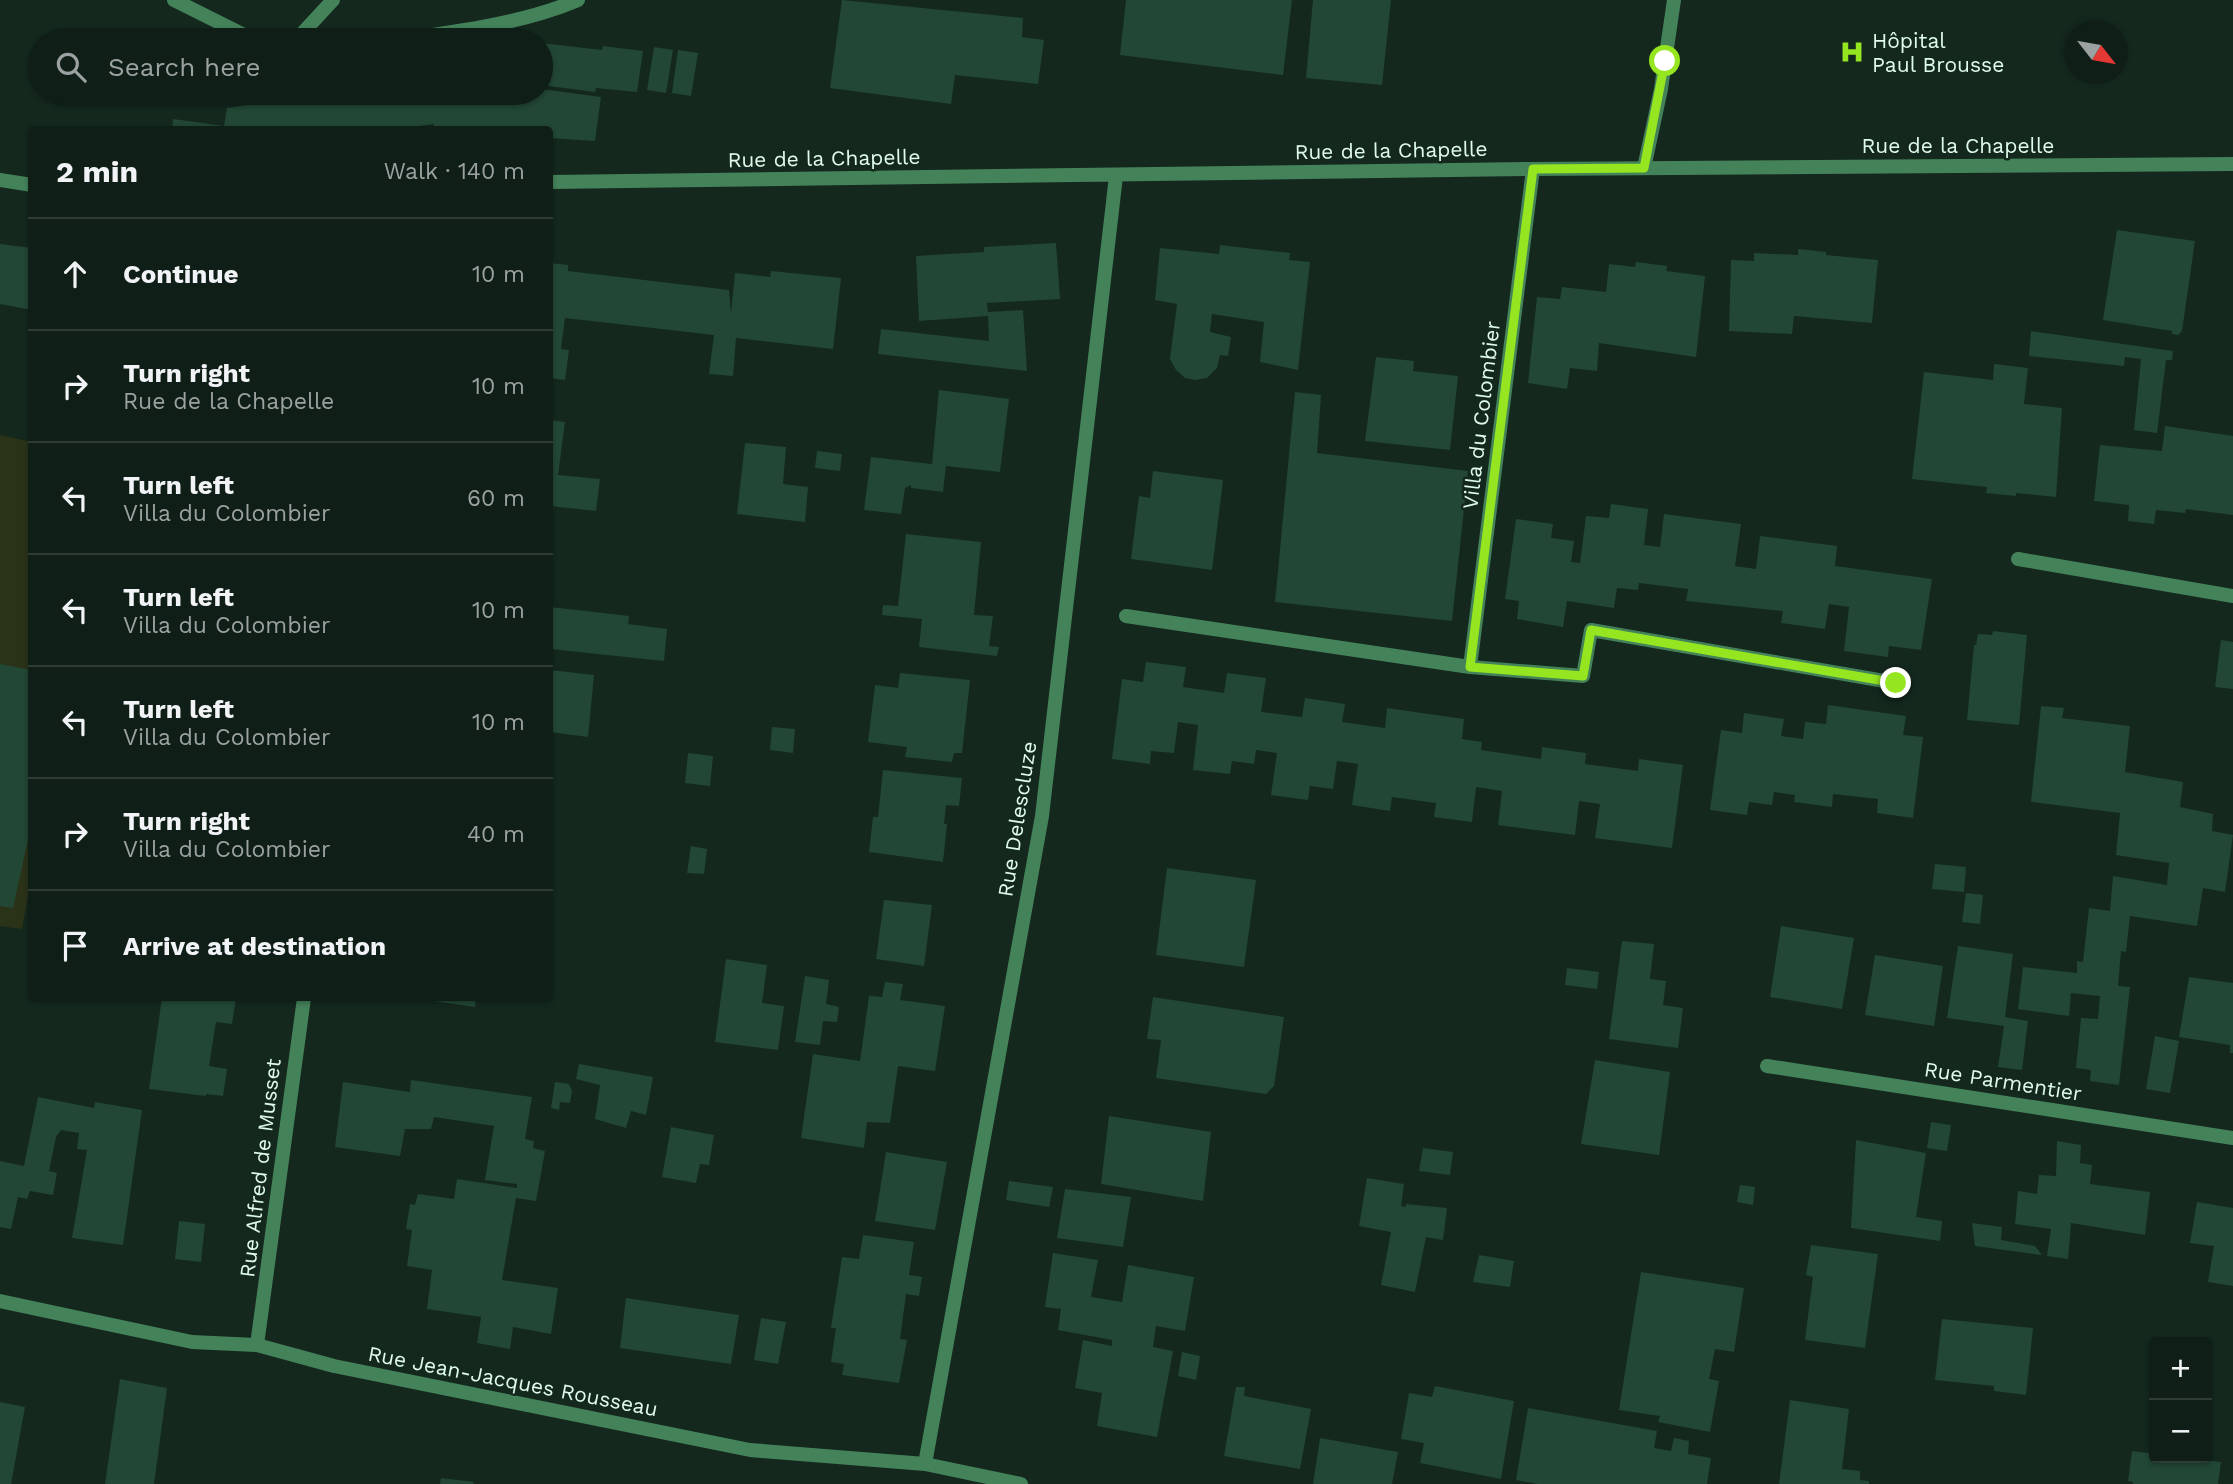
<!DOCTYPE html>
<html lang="en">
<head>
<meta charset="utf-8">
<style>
  :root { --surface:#0f1e16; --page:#1d2b23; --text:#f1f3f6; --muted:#9ba2a1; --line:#2f3c35 }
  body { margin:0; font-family:"Work Sans",sans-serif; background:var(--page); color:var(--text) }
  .controls { position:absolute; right:21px; bottom:21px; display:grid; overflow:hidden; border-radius:7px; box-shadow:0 2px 5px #0004 }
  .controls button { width:63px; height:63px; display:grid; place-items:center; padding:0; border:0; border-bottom:2px solid var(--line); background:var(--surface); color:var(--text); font:35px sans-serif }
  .compass { position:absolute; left:2065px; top:21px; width:63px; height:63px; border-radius:50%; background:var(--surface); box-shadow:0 2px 5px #0004; rotate:121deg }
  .stop { position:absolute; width:21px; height:21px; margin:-16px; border:5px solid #95e521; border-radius:50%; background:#fff }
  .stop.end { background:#95e521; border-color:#fff; box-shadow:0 2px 7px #0008 }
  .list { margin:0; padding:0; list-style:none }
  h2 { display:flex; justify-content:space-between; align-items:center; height:91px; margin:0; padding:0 28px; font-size:30px }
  h2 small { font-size:23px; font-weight:400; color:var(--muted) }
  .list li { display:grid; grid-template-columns:46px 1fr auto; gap:21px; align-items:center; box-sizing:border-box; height:112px; padding:0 28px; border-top:2px solid var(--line) }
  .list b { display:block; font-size:26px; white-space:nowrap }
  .list p { margin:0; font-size:23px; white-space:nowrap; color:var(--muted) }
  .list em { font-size:23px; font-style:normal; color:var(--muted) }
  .icon { flex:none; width:38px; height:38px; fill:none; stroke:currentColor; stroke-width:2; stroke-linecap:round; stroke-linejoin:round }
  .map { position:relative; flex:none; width:2233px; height:1484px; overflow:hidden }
  .search { position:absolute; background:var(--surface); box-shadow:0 2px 5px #0004; left:28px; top:28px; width:525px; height:77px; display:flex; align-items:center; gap:18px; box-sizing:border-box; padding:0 24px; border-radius:38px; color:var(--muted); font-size:26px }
  .panel { position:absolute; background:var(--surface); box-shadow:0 2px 5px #0004; left:28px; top:126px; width:525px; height:875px; border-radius:7px }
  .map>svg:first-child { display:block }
  .green { fill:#2a3217 }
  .building { fill:#224735 }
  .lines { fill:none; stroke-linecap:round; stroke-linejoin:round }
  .lane { stroke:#44825a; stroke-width:14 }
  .street { stroke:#44825a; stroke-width:14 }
  .route { stroke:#95e521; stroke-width:9 }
  .labels { text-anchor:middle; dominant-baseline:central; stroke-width:5; stroke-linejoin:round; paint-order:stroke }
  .poi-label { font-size:21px; fill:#dffbeb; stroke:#14281e; text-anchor:start }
  .street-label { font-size:21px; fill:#dffbeb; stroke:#14281e }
</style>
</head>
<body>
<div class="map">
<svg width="2233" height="1484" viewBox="0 0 2233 1484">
  <rect width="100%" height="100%" fill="#14281e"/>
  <path class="green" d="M 0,435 L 32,442 L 31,879 L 22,929 L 0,926 Z"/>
  <path class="building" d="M 842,0 L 1023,18 L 1022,37 L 1044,40 L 1038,84 L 955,75 L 951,104 L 830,88 Z
    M 1126,0 L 1292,0 L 1283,75 L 1120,55 Z
    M 1313,0 L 1391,0 L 1382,85 L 1306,78 Z
    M 541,43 L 602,50 L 603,46 L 643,51 L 637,92 L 596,88 L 595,92 L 541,85 Z
    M 654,47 L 673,50 L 666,93 L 647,90 Z
    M 678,50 L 698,53 L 691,96 L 672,93 Z
    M 541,89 L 601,97 L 595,141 L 550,138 L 550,130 L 433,130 L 434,124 L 392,130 L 172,130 L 173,119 L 224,126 L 227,108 L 328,93 L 541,93 Z
    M 2117,230 L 2195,241 L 2182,331 L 2178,335 L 2172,334 L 2172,331 L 2103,320 Z
    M 1056,243 L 1060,299 L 987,303 L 988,312 L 1023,310 L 1027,371 L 878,354 L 881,329 L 989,341 L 988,316 L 919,321 L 916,256 L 984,252 L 984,247 Z
    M 0,244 L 32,248 L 32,310 L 0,304 Z
    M 1220,245 L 1290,253 L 1289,260 L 1310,262 L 1298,370 L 1260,362 L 1264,322 L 1212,314 L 1210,332 L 1231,337 L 1228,356 L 1220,355 L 1217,368 L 1207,378 L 1195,380 L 1185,378 L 1176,370 L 1170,359 L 1177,304 L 1155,300 L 1160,248 L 1219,254 Z
    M 1798,249 L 1826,252 L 1826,255 L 1878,260 L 1872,323 L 1794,316 L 1792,334 L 1729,331 L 1731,260 L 1754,261 L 1754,253 L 1798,255 Z
    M 1636,262 L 1667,266 L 1666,271 L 1705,276 L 1696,357 L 1599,343 L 1597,371 L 1570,368 L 1567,389 L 1528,383 L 1537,297 L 1560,299 L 1562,287 L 1606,292 L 1609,264 L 1635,267 Z
    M 550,263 L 568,265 L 568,271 L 729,290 L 731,313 L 735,273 L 770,277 L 771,271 L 841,278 L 833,349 L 736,338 L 733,376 L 709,374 L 714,335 L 565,318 L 561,349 L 569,350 L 565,380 L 550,378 Z
    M 2031,331 L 2173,351 L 2172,360 L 2166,360 L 2157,433 L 2134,430 L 2141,359 L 2125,357 L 2124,366 L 2029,356 Z
    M 1376,357 L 1414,361 L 1413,371 L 1458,376 L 1450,450 L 1365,441 Z
    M 1994,364 L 2028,368 L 2024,404 L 2062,408 L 2056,497 L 2016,493 L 2016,496 L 1986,493 L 1987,487 L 1912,479 L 1924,372 L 1993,380 Z
    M 939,390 L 1009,399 L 1000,472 L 946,466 L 943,492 L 911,488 L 911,485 L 905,488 L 901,514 L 864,510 L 871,457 L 932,464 Z
    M 1295,392 L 1321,395 L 1317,453 L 1468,471 L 1452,621 L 1275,602 Z
    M 550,420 L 565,422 L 558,475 L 600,479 L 596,511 L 550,506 Z
    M 2165,426 L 2233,436 L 2233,515 L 2186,509 L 2185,513 L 2156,510 L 2154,524 L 2128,521 L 2129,505 L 2094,501 L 2100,445 L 2162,451 Z
    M 745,443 L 786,447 L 783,484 L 808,487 L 805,522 L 737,514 Z
    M 817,451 L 842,454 L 840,471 L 815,468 Z
    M 1153,471 L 1223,480 L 1212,570 L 1131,559 L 1139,496 L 1150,498 Z
    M 1611,504 L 1648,509 L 1644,545 L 1660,547 L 1664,514 L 1741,524 L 1735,566 L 1756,569 L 1760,536 L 1837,546 L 1835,566 L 1932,579 L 1921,650 L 1889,646 L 1888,657 L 1844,651 L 1849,607 L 1829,604 L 1825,629 L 1781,623 L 1783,611 L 1686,601 L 1688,589 L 1639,583 L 1638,590 L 1617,588 L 1614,608 L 1567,601 L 1563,627 L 1517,619 L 1519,601 L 1505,599 L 1516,519 L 1553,524 L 1551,538 L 1574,541 L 1571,562 L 1580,563 L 1586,516 L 1609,518 Z
    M 906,534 L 981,542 L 974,615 L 993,616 L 989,646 L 999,647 L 997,656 L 919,647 L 922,619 L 882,615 L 883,605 L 898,606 Z
    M 550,607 L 629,616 L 628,624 L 667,629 L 664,661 L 550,649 Z
    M 1993,631 L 2027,635 L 2019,725 L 1967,720 L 1974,645 L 1976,645 L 1978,634 L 1992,635 Z
    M 2221,640 L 2233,642 L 2233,689 L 2215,687 Z
    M 1146,662 L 1186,667 L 1183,687 L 1224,693 L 1227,673 L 1266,678 L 1261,712 L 1302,717 L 1305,698 L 1345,704 L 1342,722 L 1385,728 L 1387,708 L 1464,719 L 1462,739 L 1482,742 L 1481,750 L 1541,759 L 1542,747 L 1586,753 L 1585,764 L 1638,771 L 1639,759 L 1683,765 L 1672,848 L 1595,838 L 1600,804 L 1579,801 L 1575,835 L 1498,825 L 1502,791 L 1476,787 L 1472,822 L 1434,817 L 1436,803 L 1392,797 L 1390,811 L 1352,805 L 1358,764 L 1337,761 L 1333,789 L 1310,786 L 1308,800 L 1271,795 L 1277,753 L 1256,750 L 1254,764 L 1232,761 L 1230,774 L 1193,770 L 1198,725 L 1178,722 L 1174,753 L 1151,751 L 1150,764 L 1112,759 L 1122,679 L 1143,682 Z
    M 0,664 L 32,670 L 32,821 L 13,908 L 0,906 Z
    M 550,670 L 594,675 L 588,737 L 550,732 Z
    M 900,673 L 970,680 L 962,753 L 954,753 L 952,762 L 905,757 L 907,747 L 868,742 L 875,685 L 898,688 Z
    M 1828,705 L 1906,716 L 1903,735 L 1923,737 L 1913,818 L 1877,813 L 1878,799 L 1833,794 L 1832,807 L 1794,802 L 1795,795 L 1774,792 L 1772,805 L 1749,802 L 1747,815 L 1710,810 L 1721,730 L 1742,733 L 1744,713 L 1784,719 L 1781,736 L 1803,739 L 1805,722 L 1826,724 Z
    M 2041,706 L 2064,708 L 2062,718 L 2130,726 L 2125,772 L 2183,782 L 2180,807 L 2213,814 L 2212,831 L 2233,835 L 2225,892 L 2203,888 L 2197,926 L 2130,916 L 2126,952 L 2121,951 L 2118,986 L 2130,987 L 2119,1085 L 2090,1081 L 2091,1070 L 2076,1068 L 2081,1018 L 2098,1019 L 2100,996 L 2071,993 L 2069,1016 L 2018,1009 L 2023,967 L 2077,973 L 2077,961 L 2083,962 L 2089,908 L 2110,911 L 2113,876 L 2167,885 L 2169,863 L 2116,855 L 2120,813 L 2031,802 Z
    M 772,727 L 795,729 L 793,753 L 770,750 Z
    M 688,753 L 713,756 L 710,786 L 685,783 Z
    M 883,770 L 962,778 L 959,806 L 946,805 L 944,824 L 947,824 L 943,862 L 869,852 L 873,817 L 878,817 Z
    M 691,846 L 707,849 L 704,874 L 687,873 Z
    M 1935,864 L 1966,867 L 1964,892 L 1932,889 Z
    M 1167,868 L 1256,880 L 1244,967 L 1156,955 Z
    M 1966,893 L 1983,895 L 1980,924 L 1962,922 Z
    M 884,900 L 932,905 L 924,966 L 876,959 Z
    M 1781,926 L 1854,938 L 1842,1009 L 1770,997 Z
    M 1622,941 L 1654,944 L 1650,979 L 1666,981 L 1663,1005 L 1683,1008 L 1678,1048 L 1609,1039 Z
    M 1958,946 L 2013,954 L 2005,1017 L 2028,1021 L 2022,1070 L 1998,1067 L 2004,1026 L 1947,1018 Z
    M 1875,955 L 1943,966 L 1934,1026 L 1865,1015 Z
    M 726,959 L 767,965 L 762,1003 L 784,1006 L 778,1050 L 715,1042 Z
    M 1567,968 L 1599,972 L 1597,989 L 1565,985 Z
    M 805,976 L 829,980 L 826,1004 L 839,1007 L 837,1022 L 823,1021 L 820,1045 L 795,1042 Z
    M 2189,977 L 2233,983 L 2233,1053 L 2230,1053 L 2230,1045 L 2179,1037 Z
    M 885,982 L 903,984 L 900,1000 L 945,1006 L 935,1071 L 898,1066 L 890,1123 L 867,1122 L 864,1148 L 801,1138 L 813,1054 L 860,1061 L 869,996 L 882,997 Z
    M 1153,997 L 1284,1017 L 1274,1086 L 1266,1094 L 1156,1078 L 1161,1040 L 1147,1039 Z
    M 162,998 L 236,998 L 232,1024 L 216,1022 L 209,1066 L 227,1069 L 223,1096 L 206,1094 L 206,1096 L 149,1089 Z
    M 413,998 L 476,998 L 475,1007 Z
    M 2155,1036 L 2179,1041 L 2170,1093 L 2146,1089 Z
    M 1595,1060 L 1670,1072 L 1659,1155 L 1581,1144 Z
    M 579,1064 L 653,1077 L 646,1115 L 631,1111 L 626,1128 L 595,1119 L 600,1085 L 576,1079 Z
    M 411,1080 L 532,1097 L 525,1139 L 534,1141 L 533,1148 L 545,1151 L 536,1201 L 516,1198 L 502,1280 L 558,1288 L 551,1334 L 513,1327 L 510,1349 L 477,1343 L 481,1317 L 427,1309 L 432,1270 L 407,1266 L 412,1230 L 406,1229 L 410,1204 L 415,1205 L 418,1194 L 454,1199 L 457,1179 L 517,1188 L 517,1184 L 485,1180 L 494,1126 L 434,1117 L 431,1129 L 405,1129 L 400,1156 L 335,1147 L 343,1082 L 410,1092 Z
    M 555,1082 L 569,1084 L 572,1091 L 570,1103 L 560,1102 L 559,1110 L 551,1108 Z
    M 38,1097 L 94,1108 L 95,1102 L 142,1110 L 123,1245 L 72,1238 L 87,1150 L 77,1149 L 79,1133 L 61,1130 L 56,1137 L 49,1171 L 57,1173 L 53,1195 L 30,1191 L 27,1199 L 18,1197 L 11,1229 L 0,1227 L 0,1161 L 24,1166 Z
    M 1109,1116 L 1211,1132 L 1203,1201 L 1101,1184 Z
    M 1931,1122 L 1951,1125 L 1947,1151 L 1927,1148 Z
    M 671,1127 L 714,1135 L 709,1165 L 700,1164 L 696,1183 L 662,1177 Z
    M 1856,1140 L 1926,1153 L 1916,1217 L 1942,1221 L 1940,1241 L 1851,1228 Z
    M 2057,1141 L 2081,1145 L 2080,1163 L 2092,1165 L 2090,1184 L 2150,1192 L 2145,1235 L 2071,1223 L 2068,1259 L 2047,1256 L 2051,1229 L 2015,1224 L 2018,1191 L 2037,1194 L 2039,1175 L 2056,1176 Z
    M 1423,1148 L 1453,1152 L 1450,1175 L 1419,1171 Z
    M 886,1152 L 947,1162 L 935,1230 L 875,1221 Z
    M 1367,1178 L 1404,1184 L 1401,1206 L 1406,1207 L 1406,1204 L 1447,1208 L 1443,1240 L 1426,1237 L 1415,1292 L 1381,1285 L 1391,1232 L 1359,1226 Z
    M 1009,1181 L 1053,1187 L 1049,1207 L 1006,1200 Z
    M 1740,1185 L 1755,1187 L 1753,1205 L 1737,1202 Z
    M 1065,1189 L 1131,1197 L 1123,1247 L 1057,1238 Z
    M 2197,1202 L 2233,1208 L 2233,1286 L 2208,1282 L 2214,1246 L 2190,1243 Z
    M 179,1221 L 205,1224 L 201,1262 L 175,1259 Z
    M 1972,1223 L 2002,1227 L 2001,1240 L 2035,1246 L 2042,1255 L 1975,1246 Z
    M 863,1235 L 914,1242 L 909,1275 L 922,1277 L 919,1296 L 906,1294 L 900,1339 L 907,1340 L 899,1383 L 842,1375 L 844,1364 L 831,1362 L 836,1328 L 831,1328 L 842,1257 L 859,1259 Z
    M 1811,1245 L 1878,1254 L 1865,1348 L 1805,1340 L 1813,1277 L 1806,1275 Z
    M 1053,1253 L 1098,1260 L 1091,1297 L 1122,1302 L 1128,1265 L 1194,1277 L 1185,1331 L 1156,1326 L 1153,1347 L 1173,1351 L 1157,1437 L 1097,1426 L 1102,1393 L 1075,1388 L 1083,1340 L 1112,1346 L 1112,1340 L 1058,1330 L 1061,1309 L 1045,1307 Z
    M 1479,1255 L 1514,1261 L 1510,1287 L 1473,1282 Z
    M 1641,1272 L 1744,1288 L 1734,1352 L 1715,1349 L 1709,1379 L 1719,1381 L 1710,1432 L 1658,1422 L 1660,1416 L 1619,1410 Z
    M 626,1298 L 739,1315 L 731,1364 L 620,1348 Z
    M 761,1318 L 786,1322 L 778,1364 L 754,1360 Z
    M 1942,1319 L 2033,1328 L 2026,1395 L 1994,1391 L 1994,1386 L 1935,1380 Z
    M 1182,1352 L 1200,1356 L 1196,1380 L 1178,1376 Z
    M 120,1379 L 167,1388 L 154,1484 L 105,1484 Z
    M 1435,1386 L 1514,1401 L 1501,1479 L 1420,1463 L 1424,1443 L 1401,1439 L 1409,1393 L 1432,1397 Z
    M 1236,1387 L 1245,1387 L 1244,1396 L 1311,1409 L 1300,1469 L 1224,1456 Z
    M 1790,1400 L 1849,1409 L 1842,1469 L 1860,1471 L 1860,1480 L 1869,1481 L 1869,1484 L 1779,1484 Z
    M 0,1402 L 25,1407 L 11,1484 L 0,1484 Z
    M 1528,1408 L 1657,1431 L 1654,1448 L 1671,1451 L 1674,1438 L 1689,1441 L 1688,1454 L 1711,1458 L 1707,1484 L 1537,1484 L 1516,1480 Z
    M 1320,1438 L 1398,1452 L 1392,1484 L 1313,1484 Z
    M 2132,1451 L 2154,1454 L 2154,1458 L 2184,1458 L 2221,1462 L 2218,1484 L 2133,1484 L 2133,1482 L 2128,1481 Z
    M 441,1478 L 474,1482 L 473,1484 L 440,1484 Z"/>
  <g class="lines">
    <path class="lane" d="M 398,40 C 456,32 524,23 578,0
      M 1644,168 L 1661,89 L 1674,0
      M 1126,616 L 1470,667 L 1583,676 L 1591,630 L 1896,683
      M 1470,667 L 1533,169"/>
    <path class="street" d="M 174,0 L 252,39 L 261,40
      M 296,40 L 333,0
      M 0,180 L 32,185
      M 550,182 L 1533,169 L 2233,164
      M 2018,559 L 2233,596
      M 1767,1066 L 2233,1138
      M 0,1301 L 192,1342 L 257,1345 L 334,1366 L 750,1450 L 925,1464 L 1021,1484
      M 257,1345 L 304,998
      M 925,1464 L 1042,816 L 1116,176"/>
  </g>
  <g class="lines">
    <path class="route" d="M 1665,61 L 1644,168 L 1533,169 L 1470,667 L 1583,676 L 1591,630 L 1896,683"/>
  </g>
  <defs>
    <g id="hospital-bare" transform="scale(1.89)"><path d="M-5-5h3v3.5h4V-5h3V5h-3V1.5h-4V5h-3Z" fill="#95e521" stroke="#14281e" stroke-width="2.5" paint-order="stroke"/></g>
  </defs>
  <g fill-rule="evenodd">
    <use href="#hospital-bare" x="1852" y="52"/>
  </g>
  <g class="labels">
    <g class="poi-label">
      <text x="1872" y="40">Hôpital<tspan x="1872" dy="24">Paul Brousse</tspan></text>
    </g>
    <g class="street-label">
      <text x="1958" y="145">Rue de la Chapelle</text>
      <text transform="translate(1391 150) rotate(-1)">Rue de la Chapelle</text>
      <text transform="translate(824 158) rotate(-1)">Rue de la Chapelle</text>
      <text transform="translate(1481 415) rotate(-83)">Villa du Colombier</text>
      <text transform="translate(1017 819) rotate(-81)">Rue Delescluze</text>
      <text transform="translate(2003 1081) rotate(9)">Rue Parmentier</text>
      <text transform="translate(260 1168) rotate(-83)">Rue Alfred de Musset</text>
      <text transform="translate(513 1381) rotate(11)">Rue Jean-Jacques Rousseau</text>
    </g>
  </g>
</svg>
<div class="controls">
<button>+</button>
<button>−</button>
</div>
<svg class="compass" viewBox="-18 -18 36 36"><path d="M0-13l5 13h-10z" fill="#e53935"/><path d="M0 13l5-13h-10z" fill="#9ba2a1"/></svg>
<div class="stop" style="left:1665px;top:61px"></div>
<div class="stop end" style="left:1896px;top:683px"></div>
<div class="search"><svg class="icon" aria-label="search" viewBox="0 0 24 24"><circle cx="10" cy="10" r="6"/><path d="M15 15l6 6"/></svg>Search here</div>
<section class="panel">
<h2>2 min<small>Walk · 140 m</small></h2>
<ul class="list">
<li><svg class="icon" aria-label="ahead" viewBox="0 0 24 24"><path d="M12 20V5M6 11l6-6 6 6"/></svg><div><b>Continue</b></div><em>10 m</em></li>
<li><svg class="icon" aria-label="right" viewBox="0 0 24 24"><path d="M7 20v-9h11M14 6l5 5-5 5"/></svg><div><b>Turn right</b><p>Rue de la Chapelle</p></div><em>10 m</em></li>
<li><svg class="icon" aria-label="left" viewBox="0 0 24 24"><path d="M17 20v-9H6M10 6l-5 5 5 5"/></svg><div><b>Turn left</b><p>Villa du Colombier</p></div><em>60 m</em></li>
<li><svg class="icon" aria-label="left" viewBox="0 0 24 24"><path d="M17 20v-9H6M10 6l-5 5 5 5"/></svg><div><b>Turn left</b><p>Villa du Colombier</p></div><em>10 m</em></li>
<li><svg class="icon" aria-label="left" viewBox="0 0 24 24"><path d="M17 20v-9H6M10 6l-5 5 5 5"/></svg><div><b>Turn left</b><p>Villa du Colombier</p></div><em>10 m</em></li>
<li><svg class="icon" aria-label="right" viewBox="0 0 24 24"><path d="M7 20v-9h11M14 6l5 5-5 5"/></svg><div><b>Turn right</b><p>Villa du Colombier</p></div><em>40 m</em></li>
<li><svg class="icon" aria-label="arrive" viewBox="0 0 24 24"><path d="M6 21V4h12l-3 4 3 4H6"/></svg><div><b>Arrive at destination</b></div></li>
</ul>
</section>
</div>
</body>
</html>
